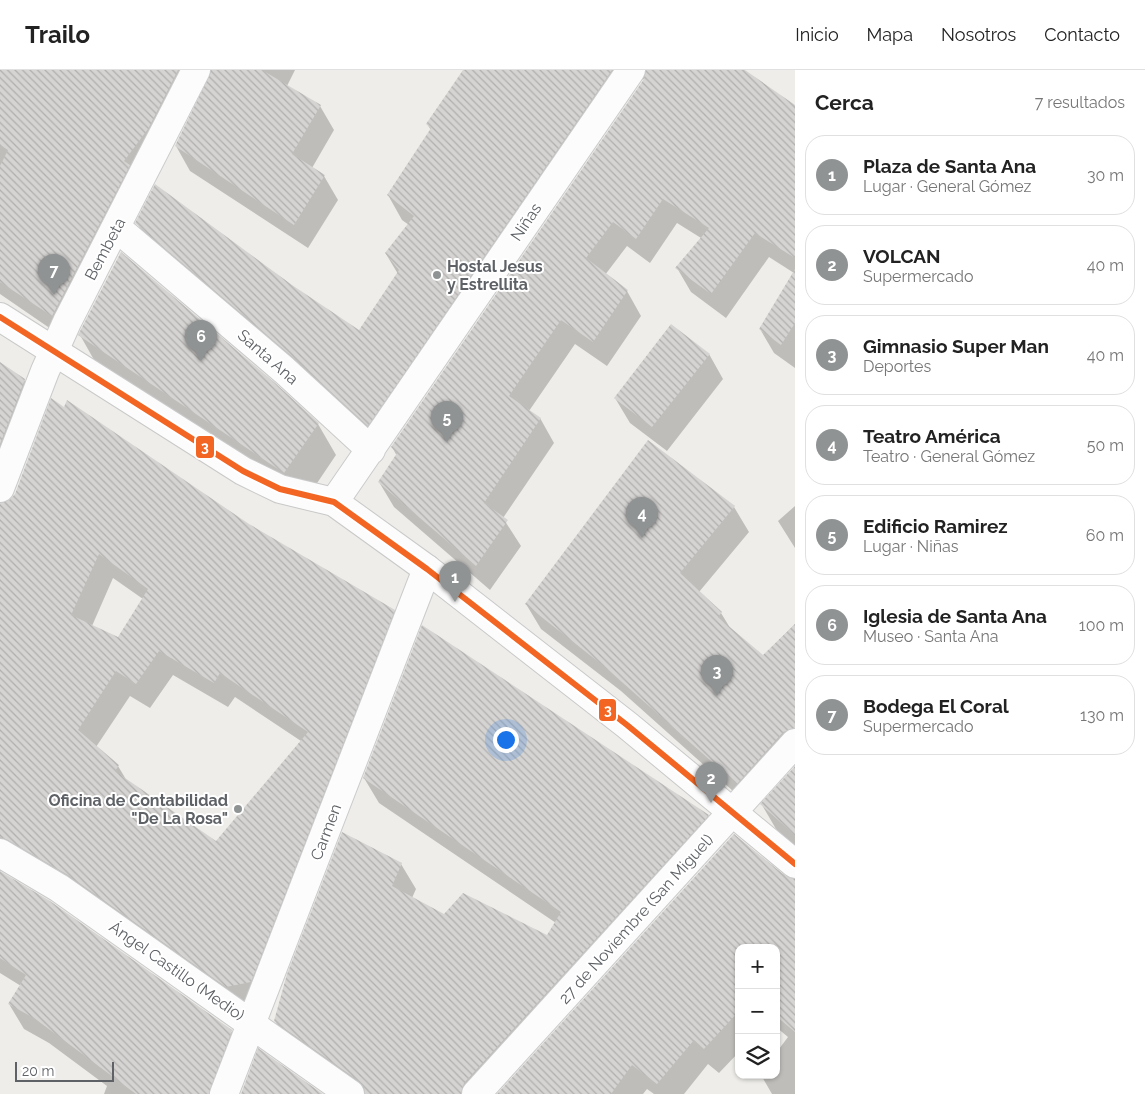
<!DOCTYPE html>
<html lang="es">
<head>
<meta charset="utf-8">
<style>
  :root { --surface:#fff; --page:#f6f6f6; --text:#222; --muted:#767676; --line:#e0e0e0; --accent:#909394 }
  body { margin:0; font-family:Raleway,sans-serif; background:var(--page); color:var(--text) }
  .controls { position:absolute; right:15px; bottom:15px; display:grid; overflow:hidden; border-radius:10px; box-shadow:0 1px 4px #0004 }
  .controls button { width:45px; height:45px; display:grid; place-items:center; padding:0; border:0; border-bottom:1px solid var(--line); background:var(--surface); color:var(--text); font:25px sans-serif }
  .scale { position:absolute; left:15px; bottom:12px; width:99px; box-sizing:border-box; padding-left:5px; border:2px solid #5e6266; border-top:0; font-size:14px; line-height:18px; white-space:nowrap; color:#5e6266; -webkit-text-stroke:4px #fff; paint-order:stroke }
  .you { position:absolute; left:505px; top:669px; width:18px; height:18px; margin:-12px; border:4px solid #fff; border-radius:50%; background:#1a73e8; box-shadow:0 0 0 8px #1a73e833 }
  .badge { display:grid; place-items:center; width:32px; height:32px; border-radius:50%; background:var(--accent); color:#fff; font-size:16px; font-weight:700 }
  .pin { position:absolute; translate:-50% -41px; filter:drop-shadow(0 1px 2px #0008) }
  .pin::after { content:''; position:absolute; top:26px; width:18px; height:15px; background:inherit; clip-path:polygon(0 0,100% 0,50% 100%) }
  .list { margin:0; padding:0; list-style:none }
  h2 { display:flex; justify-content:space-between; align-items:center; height:65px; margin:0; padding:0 20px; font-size:21px }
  h2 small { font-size:16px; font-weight:400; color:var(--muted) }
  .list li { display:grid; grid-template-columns:32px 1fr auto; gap:15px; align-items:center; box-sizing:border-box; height:80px; margin:0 10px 10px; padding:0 10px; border:1px solid var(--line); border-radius:20px }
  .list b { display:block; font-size:19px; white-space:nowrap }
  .list p { margin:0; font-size:16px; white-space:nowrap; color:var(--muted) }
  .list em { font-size:16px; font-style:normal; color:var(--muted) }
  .icon { flex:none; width:28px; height:28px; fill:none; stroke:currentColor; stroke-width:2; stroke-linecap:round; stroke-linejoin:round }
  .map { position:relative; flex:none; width:795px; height:1024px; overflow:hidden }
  header { display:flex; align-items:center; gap:30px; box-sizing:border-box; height:70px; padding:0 25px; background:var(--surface); border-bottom:1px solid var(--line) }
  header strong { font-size:24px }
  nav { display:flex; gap:28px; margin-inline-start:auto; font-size:18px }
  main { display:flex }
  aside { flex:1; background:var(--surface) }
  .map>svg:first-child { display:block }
  .shadow { fill:#0003; fill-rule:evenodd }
  .building { fill:url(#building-back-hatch); fill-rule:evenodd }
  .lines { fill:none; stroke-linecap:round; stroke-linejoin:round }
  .minor-casing { stroke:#cacbcb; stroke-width:30 }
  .tertiary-casing { stroke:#cacbcb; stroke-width:30 }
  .secondary-casing { stroke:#c9c9c9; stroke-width:30 }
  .minor { stroke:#fcfcfc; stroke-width:28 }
  .tertiary { stroke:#fcfcfc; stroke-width:28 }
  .secondary { stroke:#fcfcfc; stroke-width:28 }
  .bus-1-casing { stroke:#fff; stroke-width:10 }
  .bus-1 { stroke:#f26522; stroke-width:6 }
  .poi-dot { fill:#909394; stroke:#fff; stroke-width:2 }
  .labels { text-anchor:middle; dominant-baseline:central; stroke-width:4; stroke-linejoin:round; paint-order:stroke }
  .street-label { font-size:16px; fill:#5e6266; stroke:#fff }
  .poi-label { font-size:16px; font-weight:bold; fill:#5e6266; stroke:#fff; text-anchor:start }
  .line-badge { stroke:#fff; stroke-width:2 }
  .badge-label { font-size:14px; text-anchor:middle; font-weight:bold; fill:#fff }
</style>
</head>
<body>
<header>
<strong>Trailo</strong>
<nav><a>Inicio</a><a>Mapa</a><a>Nosotros</a><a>Contacto</a></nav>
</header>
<main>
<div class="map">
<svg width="795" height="1024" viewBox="0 0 795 1024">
  <defs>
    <pattern id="building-back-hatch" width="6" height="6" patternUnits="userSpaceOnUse" patternTransform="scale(1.25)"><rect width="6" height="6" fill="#d5d4d2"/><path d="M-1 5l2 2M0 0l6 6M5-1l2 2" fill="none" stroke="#b0afae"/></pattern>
  </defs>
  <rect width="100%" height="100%" fill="#eeede9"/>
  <path class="shadow" d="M 0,0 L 295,0 L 287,16 L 320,36 L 334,60 L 312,98 L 324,106 L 338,130 L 308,178 L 190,101 L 176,76 L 211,8 L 201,12 L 67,270 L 0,224 Z
    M 464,0 L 741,0 L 795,38 L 795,298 L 774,283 L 760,259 L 794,203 L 769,187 L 726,248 L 691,222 L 677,198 L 701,168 L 677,153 L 650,193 L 627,176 L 605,205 L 627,221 L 641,246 L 607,296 L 575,274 L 529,341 L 540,348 L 554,373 L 503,448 L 521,476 L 490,520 L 394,437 L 379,412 L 397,386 L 392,377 L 645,9 L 639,10 L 382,379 L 151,178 L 137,153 L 292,216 L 360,262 L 398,204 L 386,184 L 409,155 L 402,150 L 388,125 L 431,60 L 427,54 Z
    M 80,265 L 318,354 L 336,385 L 303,434 L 98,297 Z
    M 709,284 L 723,309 L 667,381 L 630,353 L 615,328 Z
    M 0,293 L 24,310 L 39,335 L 1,434 L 248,455 L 394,540 L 408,565 L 241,941 L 7,794 L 0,801 ZM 113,508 L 143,529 L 119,568 L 92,556 ZM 173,605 L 228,637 L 235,627 L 301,671 L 216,773 L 127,711 L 118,696 L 96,677 L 130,626 L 150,638 Z
    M 649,372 L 734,437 L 749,462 L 699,522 L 721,543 L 732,561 L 763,586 L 795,554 L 795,690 L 752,738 L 621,621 L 541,559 L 526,534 Z
    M 795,436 L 795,478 L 778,451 Z
    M 795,698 L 795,776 L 776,759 L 762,735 Z
    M 364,708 L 708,746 L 722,770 L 492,1024 L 358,1024 L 289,976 L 275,951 L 401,794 L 416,819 L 412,828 L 444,845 L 547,867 L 556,853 L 379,733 Z
    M 734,765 L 792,811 L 795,810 L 795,1024 L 772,1024 L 761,1005 L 776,1005 L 776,983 L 788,967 L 776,957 L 776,878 L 739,878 L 739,982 L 719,1003 L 708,994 L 684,1024 L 654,1024 L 647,1019 L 643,1024 L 499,1024 Z
    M 0,803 L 231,961 L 246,986 L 231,1024 L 104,1024 L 107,1016 L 49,973 L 24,959 L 9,934 L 21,916 L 0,903 Z"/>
  <path class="building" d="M 0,0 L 178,0 L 148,59 L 124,91 L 130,95 L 52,246 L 0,212 L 0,96 L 8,80 L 0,75 Z
    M 212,0 L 262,0 L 321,35 L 292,84 L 325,105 L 294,155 L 175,76 Z
    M 463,0 L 612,0 L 368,356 L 294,288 L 135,153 L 155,114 L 292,215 L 359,260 L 399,200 L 385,183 L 414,146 L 387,125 L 431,58 L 426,54 Z
    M 646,0 L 745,0 L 795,35 L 795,188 L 755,163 L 711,224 L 675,198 L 709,158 L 663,129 L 636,169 L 613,152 L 586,188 L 628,220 L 593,272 L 561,250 L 509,326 L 541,348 L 484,433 L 508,450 L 476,496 L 378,412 L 397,383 L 391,377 L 644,9 Z
    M 121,182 L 274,312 L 319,353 L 284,403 L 78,265 Z
    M 795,199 L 795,253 L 781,275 L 759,259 Z
    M 671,254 L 710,284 L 652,357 L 614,328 Z
    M 0,292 L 25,309 L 0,374 Z
    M 51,328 L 64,337 L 67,330 L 249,454 L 395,540 L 251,912 L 226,917 L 68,805 L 8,770 L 0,767 L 0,433 L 9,430 L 15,424 ZM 99,484 L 148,519 L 118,567 L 71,545 ZM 159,581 L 214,613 L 220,603 L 308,662 L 216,771 L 115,701 L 119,695 L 78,660 L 116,601 L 136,614 Z
    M 648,370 L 735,436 L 680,503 L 722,542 L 718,547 L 763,585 L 795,554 L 795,658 L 783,662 L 737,714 L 605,597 L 525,534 Z
    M 422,555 L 709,745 L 464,1013 L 461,1024 L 365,1024 L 364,1017 L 359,1011 L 274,951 L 287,904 L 342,762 L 402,793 L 392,816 L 444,844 L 463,823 L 547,865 L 561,842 L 363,708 Z
    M 795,696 L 795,765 L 760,734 Z
    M 734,764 L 785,806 L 795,809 L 795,962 L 776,946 L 776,878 L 739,878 L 739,941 L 704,979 L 694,970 L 657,1014 L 632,995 L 611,1024 L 497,1024 Z
    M 0,801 L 50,831 L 232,960 L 209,1024 L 136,1024 L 34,948 L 8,934 L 26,905 L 0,888 Z
    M 258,978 L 323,1024 L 241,1024 Z"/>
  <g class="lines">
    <g class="minor-casing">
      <path id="minor" d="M 117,158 L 284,300 L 371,380
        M 334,432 L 631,0
        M 0,783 L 59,818 L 350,1024
        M 224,1024 L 427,499
        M 476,1024 L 795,673"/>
    </g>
    <g class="tertiary-casing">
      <path id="tertiary" d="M 0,418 L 45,301 L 67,252 L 196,0"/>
    </g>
    <g class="secondary-casing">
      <path id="secondary" d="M 0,247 L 243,401 L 280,419 L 334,432 L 427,499 L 627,655 L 795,794"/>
    </g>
    <use href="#minor" class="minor"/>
    <use href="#tertiary" class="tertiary"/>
    <use href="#secondary" class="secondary"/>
    <g class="bus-1-casing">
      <path id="bus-1" d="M 0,247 L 243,401 L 280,419 L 334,432 L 427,499 L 627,655 L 795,794"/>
    </g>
    <use href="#bus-1" class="bus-1"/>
  </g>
  <g class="poi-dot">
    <circle cx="437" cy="205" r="5"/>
    <circle cx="238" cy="739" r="5"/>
  </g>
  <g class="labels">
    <g class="street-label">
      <text transform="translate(526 152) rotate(-56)">Niñas</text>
      <text transform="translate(105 179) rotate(-62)">Bembeta</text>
      <text transform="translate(268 287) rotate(41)">Santa Ana</text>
      <text transform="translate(326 762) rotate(-69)">Carmen</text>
      <text transform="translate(636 849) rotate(-48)">27 de Noviembre (San Miguel)</text>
      <text transform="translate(177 901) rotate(35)">Ángel Castillo (Medio)</text>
    </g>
    <g class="poi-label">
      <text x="447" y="196">Hostal Jesus<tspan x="447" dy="18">y Estrellita</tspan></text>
      <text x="228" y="730" text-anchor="end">Oficina de Contabilidad<tspan x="228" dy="18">"De La Rosa"</tspan></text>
    </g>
  </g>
  <g class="line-badge">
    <rect x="195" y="365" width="20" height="24" rx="5" fill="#f26522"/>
    <rect x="598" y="628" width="19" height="24" rx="5" fill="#f26522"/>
  </g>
  <g class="badge-label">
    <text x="205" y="382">3</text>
    <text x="608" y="645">3</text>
  </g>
</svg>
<div class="controls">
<button>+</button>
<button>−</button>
<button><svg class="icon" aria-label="layers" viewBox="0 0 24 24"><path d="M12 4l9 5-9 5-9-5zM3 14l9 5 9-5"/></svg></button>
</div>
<div class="scale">20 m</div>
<div class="you"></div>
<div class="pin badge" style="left:455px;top:532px">1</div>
<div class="pin badge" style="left:711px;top:733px">2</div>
<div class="pin badge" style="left:717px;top:626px">3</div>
<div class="pin badge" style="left:642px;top:468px">4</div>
<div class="pin badge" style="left:447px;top:372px">5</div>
<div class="pin badge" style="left:201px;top:291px">6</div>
<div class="pin badge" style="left:54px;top:225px">7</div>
</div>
<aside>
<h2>Cerca<small>7 resultados</small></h2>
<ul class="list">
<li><span class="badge">1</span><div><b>Plaza de Santa Ana</b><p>Lugar · General Gómez</p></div><em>30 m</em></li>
<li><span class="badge">2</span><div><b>VOLCAN</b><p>Supermercado</p></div><em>40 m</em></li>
<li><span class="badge">3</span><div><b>Gimnasio Super Man</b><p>Deportes</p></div><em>40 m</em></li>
<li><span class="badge">4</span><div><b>Teatro América</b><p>Teatro · General Gómez</p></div><em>50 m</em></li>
<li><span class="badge">5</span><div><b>Edificio Ramirez</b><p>Lugar · Niñas</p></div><em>60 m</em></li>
<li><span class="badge">6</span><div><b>Iglesia de Santa Ana</b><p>Museo · Santa Ana</p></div><em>100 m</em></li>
<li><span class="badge">7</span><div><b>Bodega El Coral</b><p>Supermercado</p></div><em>130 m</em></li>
</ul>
</aside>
</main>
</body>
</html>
